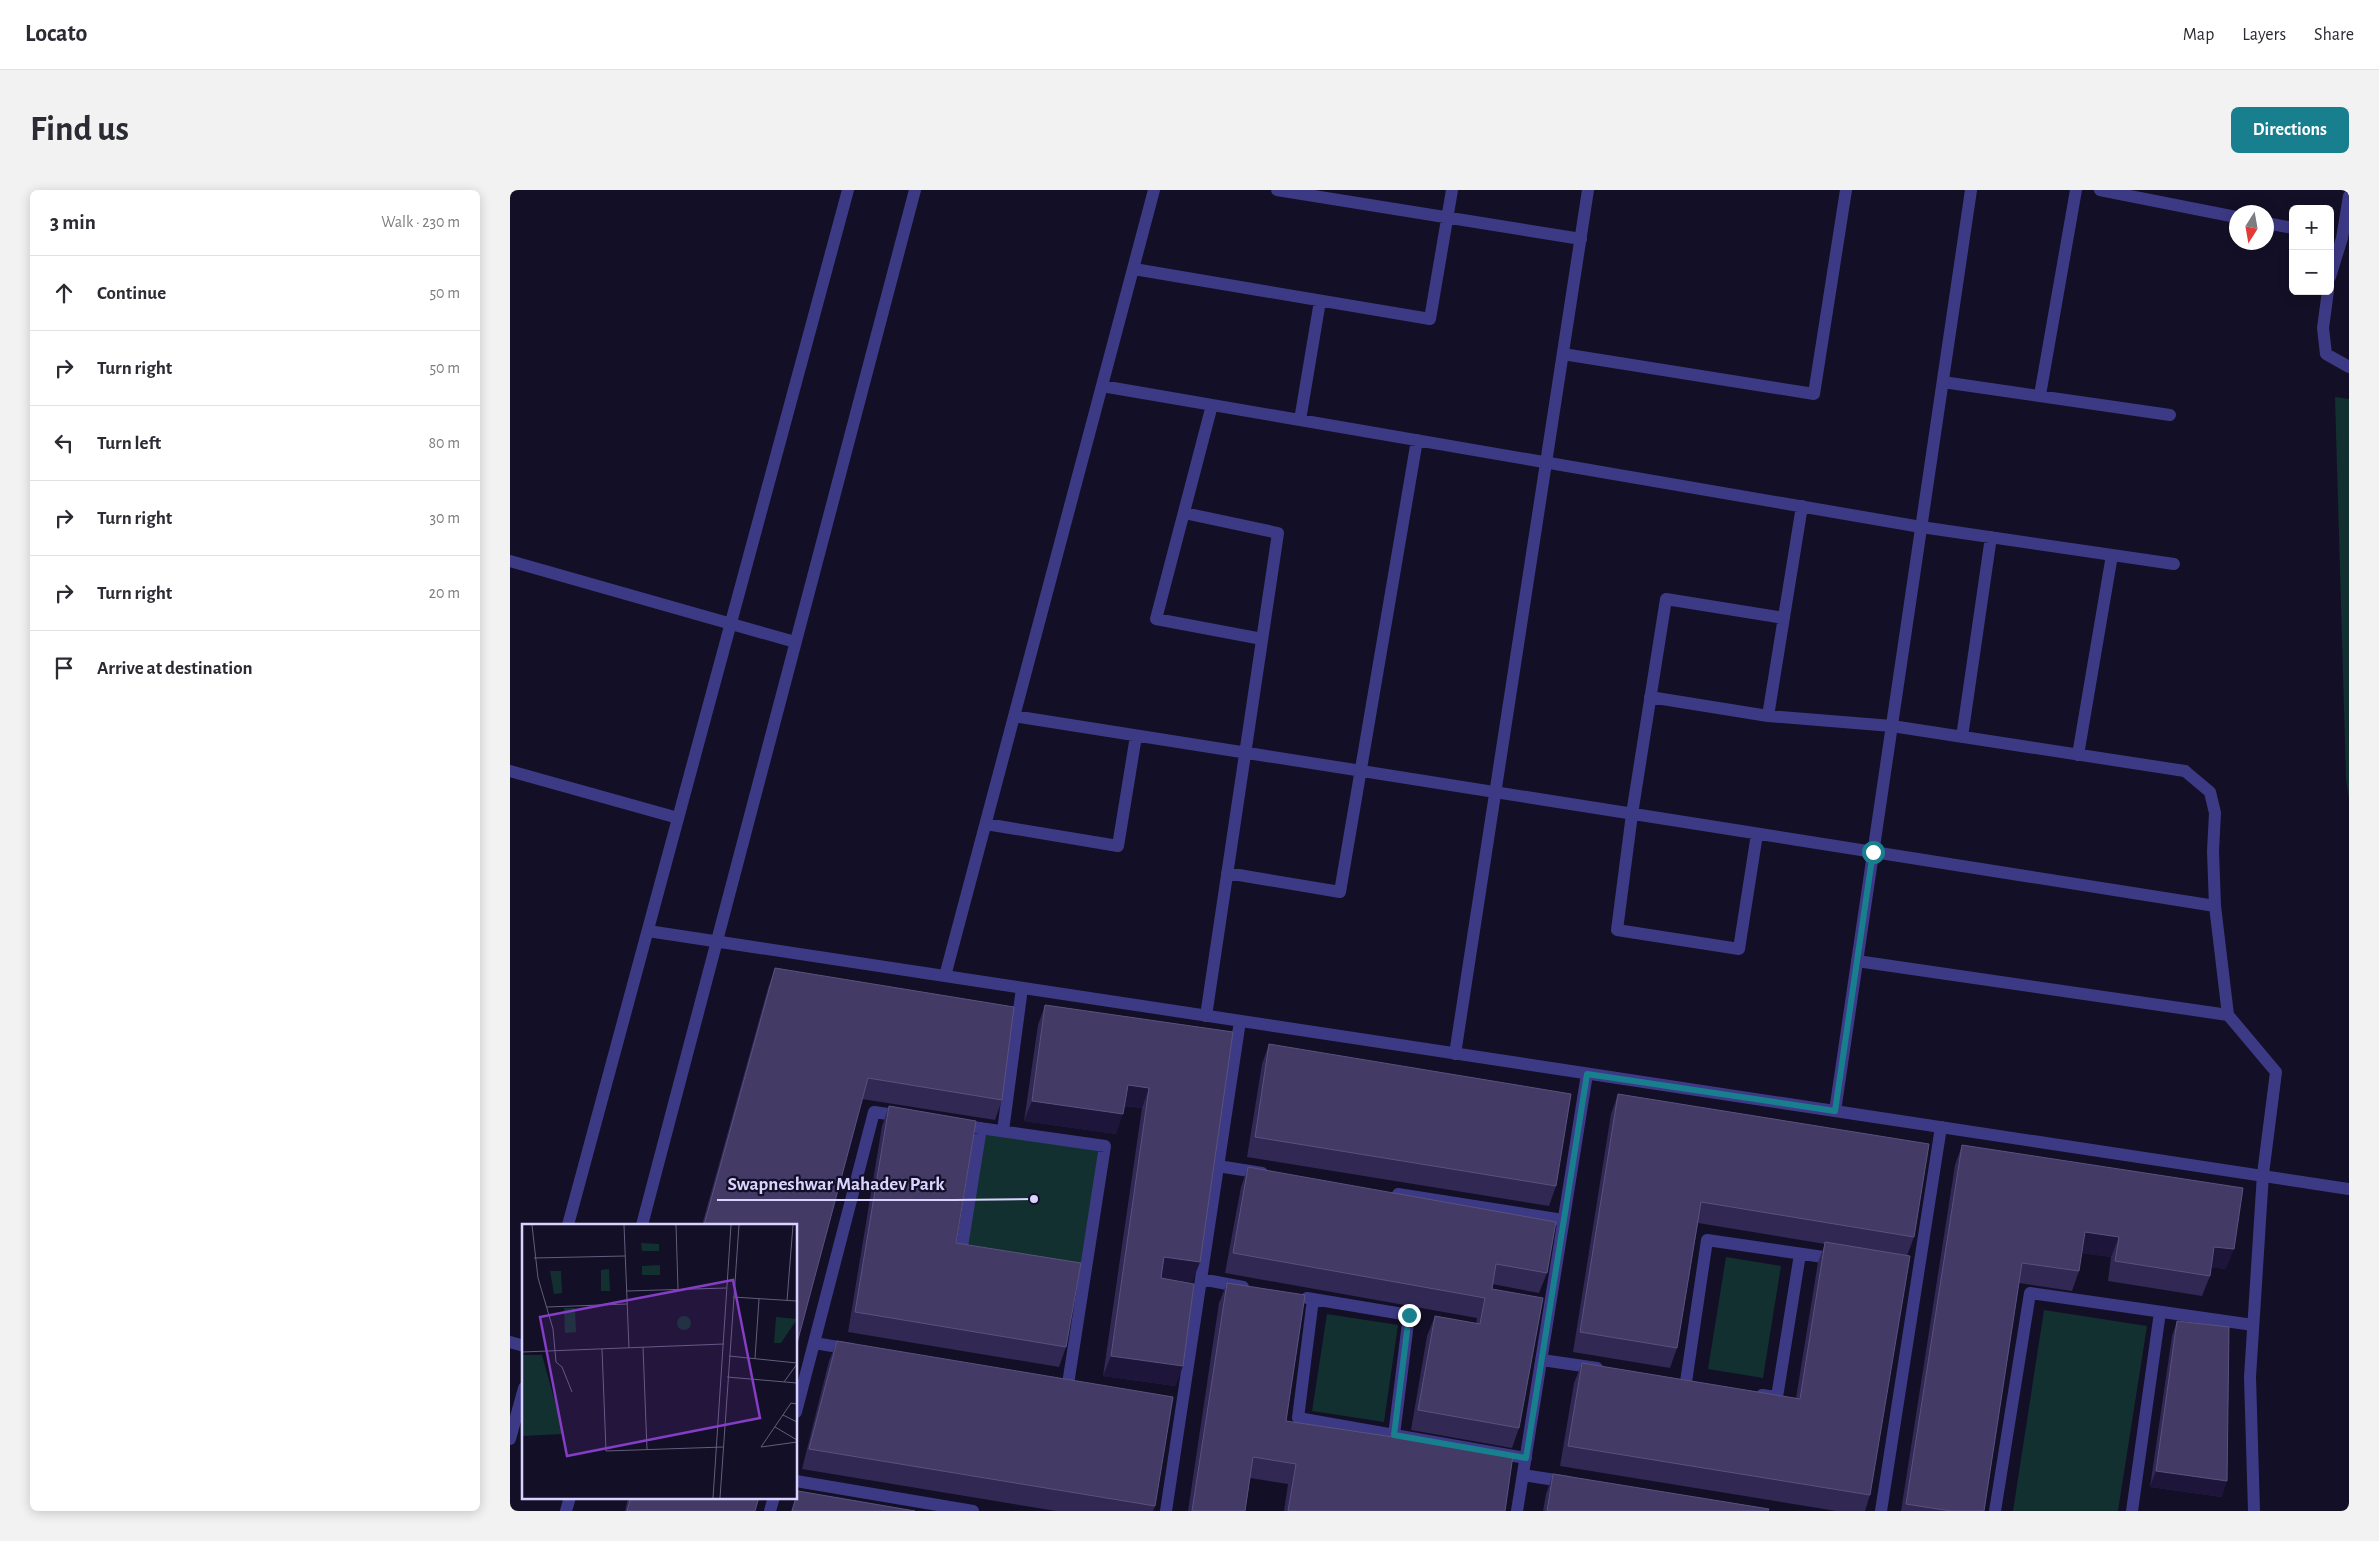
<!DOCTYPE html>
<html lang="en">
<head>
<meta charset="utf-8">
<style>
  :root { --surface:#fff; --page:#f2f2f3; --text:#2b2b33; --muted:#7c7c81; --line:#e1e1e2; --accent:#187f8f }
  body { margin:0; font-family:"Alegreya Sans",sans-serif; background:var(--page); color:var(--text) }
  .controls { position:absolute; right:15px; top:15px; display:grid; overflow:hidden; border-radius:8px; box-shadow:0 2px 12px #0003 }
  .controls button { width:45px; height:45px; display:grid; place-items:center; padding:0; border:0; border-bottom:1px solid var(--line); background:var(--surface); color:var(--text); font:25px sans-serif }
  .compass { position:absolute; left:1719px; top:15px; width:45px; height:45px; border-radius:50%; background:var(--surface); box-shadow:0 2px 12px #0003; rotate:191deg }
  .stop { position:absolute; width:15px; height:15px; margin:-11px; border:4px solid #187f8f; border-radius:50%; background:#fff }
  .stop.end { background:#187f8f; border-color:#fff; box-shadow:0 1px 5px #0008 }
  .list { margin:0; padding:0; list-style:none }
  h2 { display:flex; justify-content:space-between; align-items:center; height:65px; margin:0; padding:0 20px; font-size:21px }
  h2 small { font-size:16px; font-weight:400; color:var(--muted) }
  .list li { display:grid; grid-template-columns:32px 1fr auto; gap:15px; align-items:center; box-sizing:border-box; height:75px; padding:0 20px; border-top:1px solid var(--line) }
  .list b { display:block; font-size:19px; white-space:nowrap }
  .list em { font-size:16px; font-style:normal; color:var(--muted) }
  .icon { flex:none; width:28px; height:28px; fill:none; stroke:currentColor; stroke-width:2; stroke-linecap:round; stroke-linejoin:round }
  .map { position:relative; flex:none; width:1839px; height:1321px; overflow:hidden; border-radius:8px }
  header { display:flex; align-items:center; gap:30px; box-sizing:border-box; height:70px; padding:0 25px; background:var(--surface); border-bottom:1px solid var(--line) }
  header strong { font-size:24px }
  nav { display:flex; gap:28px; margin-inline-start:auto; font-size:18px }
  .intro { display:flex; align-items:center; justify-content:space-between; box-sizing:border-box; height:120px; padding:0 30px }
  h1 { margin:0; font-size:35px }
  .button { padding:12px 22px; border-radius:8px; background:var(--accent); color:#fff; font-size:18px; font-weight:700 }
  main { display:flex; gap:30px; padding:0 30px }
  aside { flex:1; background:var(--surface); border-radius:8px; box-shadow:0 2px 12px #0003 }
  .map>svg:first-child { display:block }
  .green { fill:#12302f }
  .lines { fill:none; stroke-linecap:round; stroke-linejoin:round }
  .service { stroke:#3d3a85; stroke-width:12 }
  .minor { stroke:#3d3a85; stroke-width:12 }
  .tertiary { stroke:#3d3a85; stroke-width:12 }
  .wall { fill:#312854 }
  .shaded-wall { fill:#1d163a }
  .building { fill:#433a66; stroke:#5a527e }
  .route { stroke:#187f8f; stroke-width:6 }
  .inset-road { fill:none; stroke:#625e7d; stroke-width:1 }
  .view { fill:#843dc5; fill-opacity:0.15; stroke:#843dc5; stroke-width:2.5 }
  .inset-edge { fill:none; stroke:#d9d4ff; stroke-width:2.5 }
  .leader { fill:none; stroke:#d9d4ff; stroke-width:2 }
  .callout-dot { fill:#d9d4ff; stroke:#130f26; stroke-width:2 }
  .callout-label { font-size:19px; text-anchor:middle; font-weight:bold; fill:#d9d4ff; stroke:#130f26; stroke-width:4.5; stroke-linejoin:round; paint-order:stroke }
</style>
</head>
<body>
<header>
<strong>Locato</strong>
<nav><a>Map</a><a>Layers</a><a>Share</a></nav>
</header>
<div class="intro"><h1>Find us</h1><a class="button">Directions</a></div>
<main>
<aside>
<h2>3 min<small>Walk · 230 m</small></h2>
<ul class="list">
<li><svg class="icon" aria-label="ahead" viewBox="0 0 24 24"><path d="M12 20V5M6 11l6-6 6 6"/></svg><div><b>Continue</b></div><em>50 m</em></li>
<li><svg class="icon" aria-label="right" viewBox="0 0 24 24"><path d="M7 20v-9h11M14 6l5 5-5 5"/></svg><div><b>Turn right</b></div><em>50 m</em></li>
<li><svg class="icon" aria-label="left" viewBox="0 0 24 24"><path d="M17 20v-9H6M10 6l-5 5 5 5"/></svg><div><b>Turn left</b></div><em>80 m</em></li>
<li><svg class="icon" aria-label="right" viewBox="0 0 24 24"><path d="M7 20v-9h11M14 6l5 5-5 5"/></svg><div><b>Turn right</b></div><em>30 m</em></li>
<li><svg class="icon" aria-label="right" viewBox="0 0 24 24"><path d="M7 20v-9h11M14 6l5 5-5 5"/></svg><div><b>Turn right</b></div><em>20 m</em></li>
<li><svg class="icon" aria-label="arrive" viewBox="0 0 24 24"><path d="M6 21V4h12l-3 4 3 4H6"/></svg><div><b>Arrive at destination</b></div></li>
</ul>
</aside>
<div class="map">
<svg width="1839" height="1321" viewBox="0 0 1839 1321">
  <rect width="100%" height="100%" fill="#130f26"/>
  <path class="green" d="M 1825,207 L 1839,209 L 1839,610 L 1836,588 Z
    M 474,942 L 591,959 L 573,1076 L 457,1059 Z
    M 1216,1067 L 1271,1076 L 1253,1188 L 1198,1179 Z
    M 1534,1120 L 1637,1136 L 1608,1321 L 1503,1321 Z
    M 817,1124 L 888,1135 L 874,1232 L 802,1221 Z"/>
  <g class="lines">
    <path class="service" d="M 767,0 L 1071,49
      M 1590,0 L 1726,27
      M 1756,33 L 1783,38
      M 624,79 L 920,129 L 942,0
      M 1820,87 L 1832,48 L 1839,6
      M 1818,101 L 1813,138 L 1816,164 L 1839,177
      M 1053,164 L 1304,204 L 1336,0
      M 1433,192 L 1660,225
      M 592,196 L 1411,337 L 1664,374
      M 1530,205 L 1566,0
      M 702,215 L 646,429 L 752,449
      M 790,230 L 810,111
      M 674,323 L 768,343 L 696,826
      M 1140,507 L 1258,526 L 1292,316
      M 504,526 L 1705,716
      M 1258,526 L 1382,536 L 1675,581
      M 1452,547 L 1481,347
      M 1568,565 L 1602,365
      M 476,634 L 608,656 L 626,546
      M 1247,644 L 1229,759 L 1107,740 L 1122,624 L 1156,409 L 1274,428
      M 717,683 L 830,702 L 907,250
      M 1347,771 L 1718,825
      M 435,786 L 644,0
      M 449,935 L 595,956 L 558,1194
      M 493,941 L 512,798
      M 708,976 L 752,983
      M 888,1004 L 1053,1030
      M 459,1064 L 451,1063 L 471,938
      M 691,1089 L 733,1097
      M 797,1108 L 899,1125 L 884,1245
      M 803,1109 L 788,1228 L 1016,1268
      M 304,1153 L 341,1159
      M 1032,1170 L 1087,1178
      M 1176,1192 L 1197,1050 L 1327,1069
      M 1252,1205 L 1267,1207 L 1290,1064
      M 286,1222 L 364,922 L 392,926
      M 260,1321 L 264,1307
      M 656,1321 L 730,831
      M 1371,1321 L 1431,937
      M 1485,1321 L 1520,1103 L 1743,1135
      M 1622,1321 L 1650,1122"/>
    <path class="minor" d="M 0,581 L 168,628
      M 1675,581 L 1700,602 L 1705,623 L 1703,661 L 1705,716 L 1718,825 L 1766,882 L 1753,984 L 1740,1187 L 1744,1321
      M 945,864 L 1078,0
      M 1325,921 L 1461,0
      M 0,1152 L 14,1156
      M 1013,1285 L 1058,1292
      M 286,1291 L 463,1321
      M 1007,1321 L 1077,884"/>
    <path class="tertiary" d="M 0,371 L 285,452
      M 138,741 L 1839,999
      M 58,1035 L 338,0
      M 132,1035 L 405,0
      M 0,1249 L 14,1198
      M 56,1321 L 60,1307"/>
  </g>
  <path class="wall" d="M 265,778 L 492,910 L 485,930 L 352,909 L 286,1035 L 192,1035 L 258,798 Z
    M 535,815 L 723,842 L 690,1072 L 682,1092 L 651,1087 L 673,1176 L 665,1196 L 593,1186 L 632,918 L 614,916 L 606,944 L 514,931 L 528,835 Z
    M 759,854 L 1046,996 L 1039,1016 L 737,967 L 752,874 Z
    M 1108,904 L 1404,1047 L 1397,1066 L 1360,1305 L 1355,1321 L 1326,1321 L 1050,1276 L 1064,1193 L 1072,1173 L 1286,1208 L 1308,1072 L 1315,1054 L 1188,1033 L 1167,1158 L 1160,1178 L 1063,1162 L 1101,924 Z
    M 379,916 L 446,1053 L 556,1157 L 549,1177 L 338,1142 L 372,936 Z
    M 1452,955 L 1716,1079 L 1701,1077 L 1700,1086 L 1692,1106 L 1598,1091 L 1601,1067 L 1572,1063 L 1569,1081 L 1562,1101 L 1509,1093 L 1474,1321 L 1391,1321 L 1445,975 Z
    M 738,977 L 1037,1083 L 1029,1103 L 982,1094 L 982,1099 L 1009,1238 L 1002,1258 L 901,1240 L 917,1146 L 925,1126 L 966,1134 L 967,1128 L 715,1083 L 731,997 Z
    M 717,1093 L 776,1231 L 995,1321 L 774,1321 L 778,1294 L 740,1288 L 735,1321 L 678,1321 L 709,1113 Z
    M 1667,1131 L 1712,1307 L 1640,1297 L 1662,1146 Z
    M 327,1151 L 645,1316 L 643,1321 L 546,1321 L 292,1279 L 319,1171 Z
    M 1043,1284 L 1258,1321 L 1033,1321 L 1036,1304 Z
    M 288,1301 L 405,1321 L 281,1321 Z
    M 118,1307 L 249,1307 L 245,1321 L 115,1321 Z"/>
  <path class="shaded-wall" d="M 618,895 L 639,898 L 632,918 L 610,915 Z
    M 522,911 L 613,924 L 606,944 L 514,931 Z
    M 1575,1042 L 1609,1047 L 1601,1067 L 1568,1063 Z
    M 1704,1057 L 1724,1059 L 1716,1079 L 1697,1077 Z
    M 654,1067 L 690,1072 L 682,1092 L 647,1087 Z
    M 601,1166 L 673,1176 L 665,1196 L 593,1186 Z
    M 1646,1281 L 1717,1291 L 1712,1307 L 1640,1297 Z"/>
  <path class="building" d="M 265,778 L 504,817 L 492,910 L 358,888 L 286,1157 L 286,1035 L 194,1035 Z
    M 535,815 L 723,842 L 690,1072 L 654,1067 L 651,1088 L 684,1094 L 673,1176 L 601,1166 L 639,898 L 618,895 L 613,924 L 522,911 Z
    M 759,854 L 1061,904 L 1046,996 L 745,947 Z
    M 1108,904 L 1419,954 L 1404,1047 L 1191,1012 L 1167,1158 L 1070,1142 Z
    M 379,916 L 466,931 L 446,1053 L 571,1073 L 556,1157 L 345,1122 Z
    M 1452,955 L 1733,998 L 1724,1059 L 1704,1057 L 1700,1086 L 1605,1071 L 1609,1047 L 1575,1042 L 1569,1081 L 1512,1073 L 1474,1321 L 1441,1321 L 1396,1314 Z
    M 738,977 L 1046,1032 L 1037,1083 L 986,1074 L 982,1099 L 1033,1108 L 1009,1238 L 908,1220 L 925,1126 L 970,1134 L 975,1108 L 723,1063 Z
    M 1315,1052 L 1400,1066 L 1360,1305 L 1058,1256 L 1072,1173 L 1290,1209 Z
    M 717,1093 L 795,1105 L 776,1231 L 1003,1265 L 995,1321 L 778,1321 L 786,1274 L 743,1267 L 735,1321 L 682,1321 Z
    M 1667,1131 L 1719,1137 L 1717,1291 L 1646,1281 Z
    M 327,1151 L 663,1207 L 645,1316 L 299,1259 Z
    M 1043,1284 L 1259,1319 L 1258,1321 L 1037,1321 Z
    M 288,1301 L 405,1321 L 282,1321 Z
    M 121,1307 L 249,1307 L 245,1321 L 117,1321 Z"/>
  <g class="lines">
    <path class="route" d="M 899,1125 L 884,1245 L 1016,1268 L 1077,884 L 1325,921 L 1363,662"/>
  </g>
  <g transform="translate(12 1034)">
    <rect width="275" height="275" fill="#130f26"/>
    <path d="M 119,19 L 137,20 L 137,27 L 120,27 ZM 138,41 L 138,51 L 120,51 L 120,42 ZM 87,45 L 88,67 L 79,67 L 79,46 ZM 28,47 L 39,47 L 40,69 L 32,70 ZM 42,84 L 53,84 L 54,108 L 43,109 ZM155 99a7 7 0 1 1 14 0a7 7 0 1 1-14 0ZM 254,93 L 275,95 L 259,119 L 252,119 ZM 0,131 L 20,131 L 42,210 L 0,212 Z" fill="#12302f"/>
    <path class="inset-road" d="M 10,1 L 16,54 L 31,105 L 34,138 L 40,143 L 50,168M 102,1 L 107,124M 154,1 L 156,65M 12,34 L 103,32M 105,67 L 204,64M 211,73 L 275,77M 265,77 L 271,1M 25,83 L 105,80M 121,123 L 125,226M 80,125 L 84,227 L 201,223M 0,128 L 202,120M 207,132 L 275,139M 233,134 L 237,75M 205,153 L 275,159M 262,158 L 275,140M 261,191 L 275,198M 253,203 L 275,216M 239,223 L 269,179 L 275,180M 239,223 L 275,218M 191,274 L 209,1M 198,274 L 217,1"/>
    <path class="view" d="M 211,56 L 238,194 L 45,232 L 18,93 Z"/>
    <rect width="275" height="275" class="inset-edge"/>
  </g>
  <path class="leader" d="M524 1009L444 1010H207"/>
  <circle class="callout-dot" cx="524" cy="1009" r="5"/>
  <g class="callout-label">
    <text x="326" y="1000">Swapneshwar Mahadev Park</text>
  </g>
</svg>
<div class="controls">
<button>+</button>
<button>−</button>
</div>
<svg class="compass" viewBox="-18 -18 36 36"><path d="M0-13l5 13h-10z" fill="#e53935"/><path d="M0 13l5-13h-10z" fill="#7c7c81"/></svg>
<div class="stop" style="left:1363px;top:662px"></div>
<div class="stop end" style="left:899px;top:1125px"></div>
</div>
</main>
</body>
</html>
